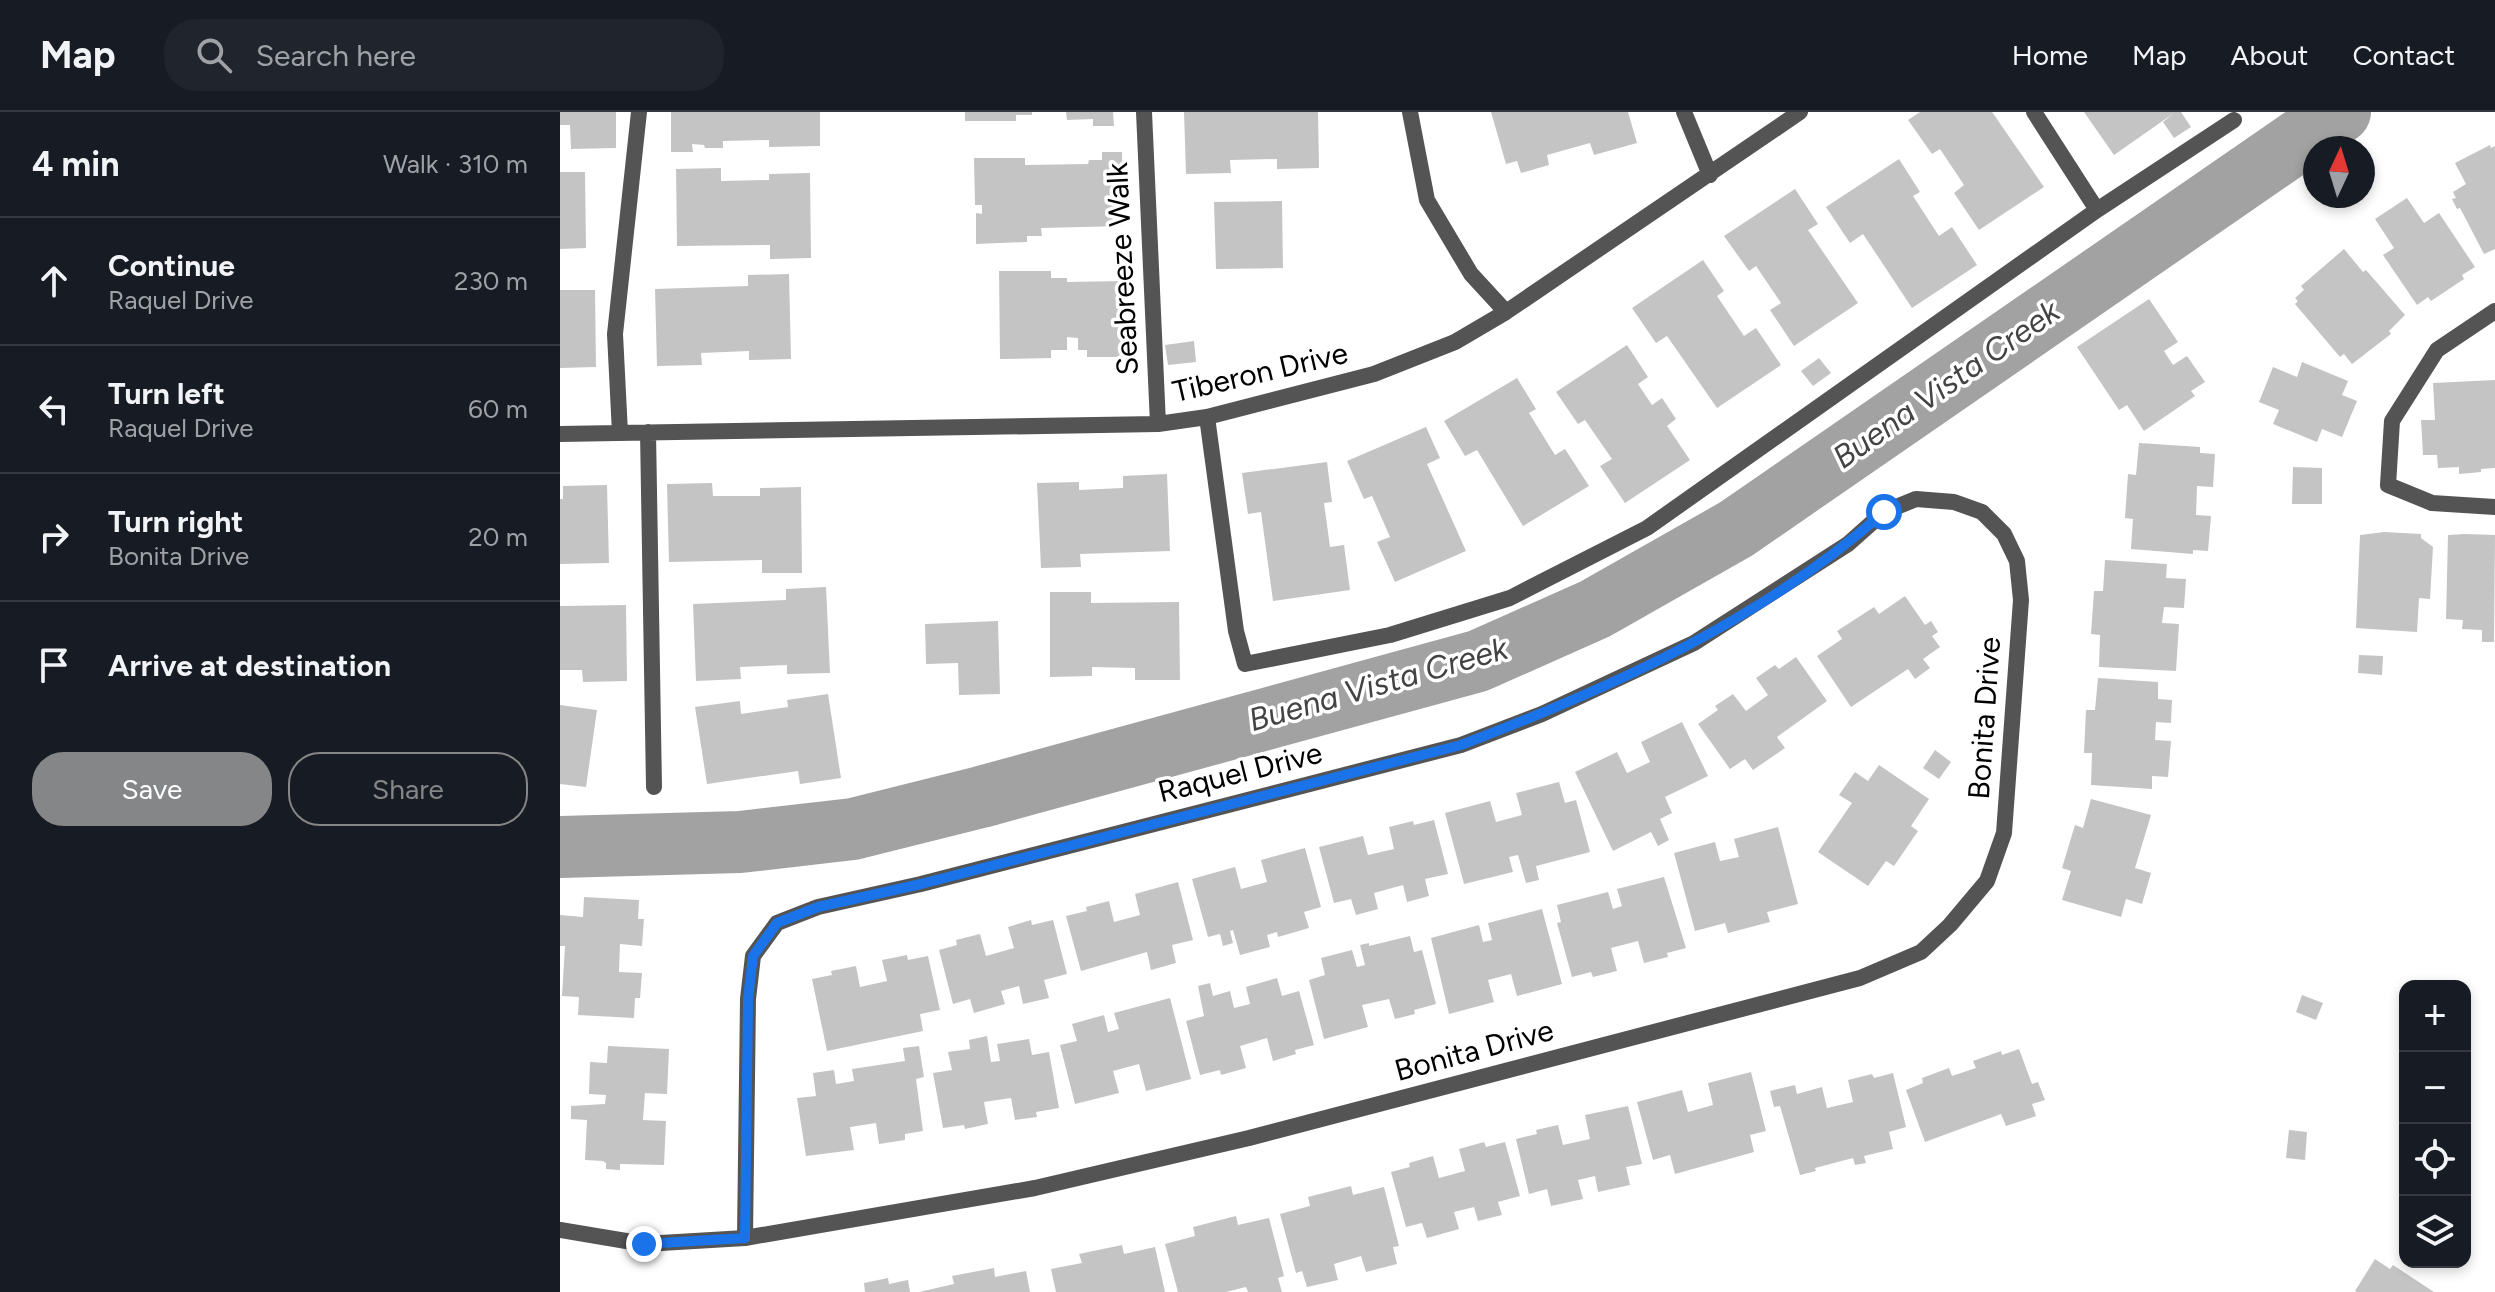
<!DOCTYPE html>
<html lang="en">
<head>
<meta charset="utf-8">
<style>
  :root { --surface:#171b24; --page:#20242c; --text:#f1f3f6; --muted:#9ea1a6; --line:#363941; --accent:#858687 }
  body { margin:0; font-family:Figtree,sans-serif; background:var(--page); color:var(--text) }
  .controls { position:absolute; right:24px; bottom:24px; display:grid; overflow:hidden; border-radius:16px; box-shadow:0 4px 12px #0003 }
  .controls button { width:72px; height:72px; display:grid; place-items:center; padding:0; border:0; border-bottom:2px solid var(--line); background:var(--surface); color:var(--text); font:40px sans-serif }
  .compass { position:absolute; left:1743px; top:24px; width:72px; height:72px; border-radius:50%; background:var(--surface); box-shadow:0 4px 12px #0003; rotate:4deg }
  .stop { position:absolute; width:24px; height:24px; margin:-18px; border:6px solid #1a73e8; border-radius:50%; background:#fff }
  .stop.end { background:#1a73e8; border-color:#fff; box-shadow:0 2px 8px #0008 }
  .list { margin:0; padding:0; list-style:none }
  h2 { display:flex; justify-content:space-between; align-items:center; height:104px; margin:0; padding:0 32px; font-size:34px }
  h2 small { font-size:26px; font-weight:400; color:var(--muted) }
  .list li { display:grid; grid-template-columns:52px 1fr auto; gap:24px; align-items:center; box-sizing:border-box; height:128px; padding:0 32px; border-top:2px solid var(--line) }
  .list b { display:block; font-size:30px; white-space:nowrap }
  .list p { margin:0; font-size:26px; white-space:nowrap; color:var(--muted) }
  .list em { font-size:26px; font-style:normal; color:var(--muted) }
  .actions { display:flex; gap:16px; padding:24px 32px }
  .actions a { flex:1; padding:18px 0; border:2px solid var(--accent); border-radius:32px; text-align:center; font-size:28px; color:var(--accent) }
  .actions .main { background:var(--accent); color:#fff }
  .icon { flex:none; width:44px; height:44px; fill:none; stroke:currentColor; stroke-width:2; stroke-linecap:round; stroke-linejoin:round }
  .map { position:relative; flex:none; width:1935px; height:1180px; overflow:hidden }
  header { display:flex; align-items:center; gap:48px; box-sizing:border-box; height:112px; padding:0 40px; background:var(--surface); border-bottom:2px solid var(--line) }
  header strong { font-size:38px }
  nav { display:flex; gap:44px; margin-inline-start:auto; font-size:28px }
  .search { width:560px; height:72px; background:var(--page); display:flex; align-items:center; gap:20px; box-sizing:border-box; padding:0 28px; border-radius:32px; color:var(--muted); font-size:30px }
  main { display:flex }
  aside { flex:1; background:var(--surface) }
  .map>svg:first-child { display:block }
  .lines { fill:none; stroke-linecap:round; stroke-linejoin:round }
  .river { stroke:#a2a2a2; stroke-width:62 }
  .building { fill:#c4c4c4 }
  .lane { stroke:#545454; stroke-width:16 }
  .street { stroke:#545454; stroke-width:16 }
  .route { stroke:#1a73e8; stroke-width:10 }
  .labels { text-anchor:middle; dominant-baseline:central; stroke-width:7; stroke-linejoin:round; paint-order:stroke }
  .street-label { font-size:30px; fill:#000; stroke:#fff }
  .water-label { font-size:32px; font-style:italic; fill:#434343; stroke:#fff }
</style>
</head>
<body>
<header>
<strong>Map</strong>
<div class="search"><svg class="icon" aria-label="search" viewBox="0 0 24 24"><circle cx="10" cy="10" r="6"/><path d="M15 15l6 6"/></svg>Search here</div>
<nav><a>Home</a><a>Map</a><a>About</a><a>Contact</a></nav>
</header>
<main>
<aside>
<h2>4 min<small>Walk · 310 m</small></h2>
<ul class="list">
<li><svg class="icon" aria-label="ahead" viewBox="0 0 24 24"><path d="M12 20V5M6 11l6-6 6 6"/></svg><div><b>Continue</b><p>Raquel Drive</p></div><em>230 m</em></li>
<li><svg class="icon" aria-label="left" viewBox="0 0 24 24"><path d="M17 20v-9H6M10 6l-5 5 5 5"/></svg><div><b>Turn left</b><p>Raquel Drive</p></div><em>60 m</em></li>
<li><svg class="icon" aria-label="right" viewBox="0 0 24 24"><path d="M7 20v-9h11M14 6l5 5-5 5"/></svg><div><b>Turn right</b><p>Bonita Drive</p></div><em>20 m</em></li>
<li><svg class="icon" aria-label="arrive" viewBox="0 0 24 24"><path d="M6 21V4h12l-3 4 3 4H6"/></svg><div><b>Arrive at destination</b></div></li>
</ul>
<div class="actions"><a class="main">Save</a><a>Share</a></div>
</aside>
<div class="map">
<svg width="1935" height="1180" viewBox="0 0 1935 1180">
  <rect width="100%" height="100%" fill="#fff"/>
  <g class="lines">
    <path class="river" d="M 0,735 L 180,730 L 293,717 L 421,685 L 918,549 L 1035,497 L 1176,417 L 1780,0"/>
  </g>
  <path class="building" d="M 0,0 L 56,0 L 56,36 L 11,37 L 10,13 L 0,13 Z
    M 111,0 L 260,0 L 260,34 L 209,35 L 209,28 L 163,29 L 163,36 L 145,36 L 144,33 L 132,32 L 133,40 L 111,40 Z
    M 405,0 L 472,0 L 472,3 L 456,3 L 456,9 L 405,9 Z
    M 506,0 L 553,0 L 554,14 L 533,14 L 533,7 L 507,8 Z
    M 624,0 L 758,0 L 759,56 L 717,57 L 717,47 L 670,48 L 671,61 L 626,62 Z
    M 931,0 L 1068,0 L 1077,31 L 1034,43 L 1030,31 L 987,43 L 989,53 L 961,61 L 957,49 L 946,52 Z
    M 1360,0 L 1432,0 L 1484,75 L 1419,118 L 1394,81 L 1404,73 L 1380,37 L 1372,42 L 1348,8 Z
    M 1524,0 L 1621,0 L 1631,15 L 1614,26 L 1603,10 L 1614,1 L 1554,43 Z
    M 1930,33 L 1931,36 L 1935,34 L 1935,137 L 1924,142 L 1900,96 L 1897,97 L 1892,87 L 1896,86 L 1893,80 L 1906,72 L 1895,51 Z
    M 542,40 L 562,40 L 563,114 L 481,116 L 482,124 L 467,124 L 467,130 L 416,132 L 416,101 L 422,102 L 422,93 L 415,93 L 414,46 L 465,46 L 465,53 L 528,52 L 529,48 L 542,48 Z
    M 1339,47 L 1360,80 L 1353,84 L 1379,124 L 1392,115 L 1417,153 L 1352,196 L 1303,122 L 1290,131 L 1266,95 Z
    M 161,56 L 161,69 L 209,68 L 209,62 L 250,61 L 251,146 L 210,147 L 210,133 L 117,134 L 116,57 Z
    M 0,60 L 25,60 L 26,136 L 0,137 Z
    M 1235,77 L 1258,112 L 1248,118 L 1298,191 L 1234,234 L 1210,198 L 1221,191 L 1196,154 L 1189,159 L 1164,124 Z
    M 1847,86 L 1864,111 L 1879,101 L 1915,155 L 1902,163 L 1904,167 L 1871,189 L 1868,185 L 1857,193 L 1823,143 L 1834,136 L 1815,107 Z
    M 722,89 L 723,156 L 656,157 L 654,90 Z
    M 1784,137 L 1803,160 L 1806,158 L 1845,203 L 1829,219 L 1831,222 L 1792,252 L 1784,242 L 1780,245 L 1735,192 L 1738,189 L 1735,186 L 1744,178 L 1741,174 Z
    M 1143,148 L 1164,179 L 1157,184 L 1184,224 L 1196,216 L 1221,253 L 1157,296 L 1107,224 L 1096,231 L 1072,196 Z
    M 439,159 L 491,159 L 491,166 L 507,166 L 507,170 L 565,169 L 566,245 L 527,245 L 527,238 L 518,238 L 518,226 L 507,225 L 507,238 L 491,238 L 491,246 L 440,247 Z
    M 229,162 L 231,247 L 189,248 L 189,239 L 141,241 L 142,253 L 97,254 L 95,177 L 188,174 L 188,163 Z
    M 0,178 L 35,178 L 36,255 L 0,256 Z
    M 1589,187 L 1618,230 L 1604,239 L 1613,253 L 1627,244 L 1645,270 L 1631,279 L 1635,284 L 1584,319 L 1567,293 L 1559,298 L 1517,235 Z
    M 634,229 L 636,250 L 608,253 L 605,233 Z
    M 1067,233 L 1088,265 L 1078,272 L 1092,293 L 1102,286 L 1116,307 L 1107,314 L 1130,348 L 1065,391 L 1040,354 L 1052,347 L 1025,308 L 1018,312 L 996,280 Z
    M 1259,246 L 1271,261 L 1253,274 L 1241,259 Z
    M 1742,250 L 1788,269 L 1782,283 L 1797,289 L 1782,325 L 1762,317 L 1757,330 L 1713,312 L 1719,298 L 1699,290 L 1713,255 L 1737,265 Z
    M 957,266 L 976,297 L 969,301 L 995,343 L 1005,337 L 1029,374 L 963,414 L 917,338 L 905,344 L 884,309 Z
    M 1935,268 L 1935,356 L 1921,357 L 1921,360 L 1899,362 L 1899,355 L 1878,356 L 1877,343 L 1863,343 L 1861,308 L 1875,308 L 1873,271 Z
    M 866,315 L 880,346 L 867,352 L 906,439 L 835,470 L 817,430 L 830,425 L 812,384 L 804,387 L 787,349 Z
    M 1579,331 L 1640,335 L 1640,341 L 1655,342 L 1653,375 L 1637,374 L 1636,403 L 1651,404 L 1648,439 L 1633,438 L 1633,442 L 1571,437 L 1573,407 L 1565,406 L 1568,362 L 1576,363 Z
    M 767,350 L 772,390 L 764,391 L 770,435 L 784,433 L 790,478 L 713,489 L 701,400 L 688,402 L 682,361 Z
    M 1733,355 L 1762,356 L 1762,392 L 1732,392 Z
    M 607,362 L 610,439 L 520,442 L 521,455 L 481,456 L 477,371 L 519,370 L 519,378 L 563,376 L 563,364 Z
    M 152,371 L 153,384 L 200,384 L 200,376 L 241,375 L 242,461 L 202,461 L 202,448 L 109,450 L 107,372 Z
    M 47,373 L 49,451 L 0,452 L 0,387 L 3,387 L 3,374 Z
    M 1824,420 L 1861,422 L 1861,426 L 1873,435 L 1870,487 L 1859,486 L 1857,520 L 1796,516 L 1800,423 Z
    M 1905,422 L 1935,423 L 1934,530 L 1922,530 L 1922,518 L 1902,517 L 1903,508 L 1886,507 L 1888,423 Z
    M 1545,448 L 1607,452 L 1606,466 L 1626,467 L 1624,496 L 1604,495 L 1602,511 L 1619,512 L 1616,559 L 1539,555 L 1540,523 L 1531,522 L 1534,479 L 1543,479 Z
    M 266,475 L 270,561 L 227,562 L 227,553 L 180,555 L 181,567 L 136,569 L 133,492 L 226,488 L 226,477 Z
    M 490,480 L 531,480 L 531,491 L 619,490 L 620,568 L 575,568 L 575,556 L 532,555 L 532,564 L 490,565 Z
    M 1345,484 L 1365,513 L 1371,509 L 1378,520 L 1372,524 L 1380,535 L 1363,547 L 1370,556 L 1355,567 L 1348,557 L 1291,595 L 1257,544 L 1282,527 L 1277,519 L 1314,495 L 1319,502 Z
    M 66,493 L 67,569 L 23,570 L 22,558 L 0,558 L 0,494 Z
    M 438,509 L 440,582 L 399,583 L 398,551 L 366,552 L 365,512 Z
    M 1799,543 L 1823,544 L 1822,563 L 1798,561 Z
    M 1236,545 L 1267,589 L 1217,625 L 1225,636 L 1193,658 L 1185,647 L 1170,657 L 1138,612 L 1158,598 L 1155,594 L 1173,582 L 1186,599 L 1208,583 L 1196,566 L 1215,553 L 1219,557 Z
    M 1538,566 L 1598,570 L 1598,587 L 1612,588 L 1611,611 L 1596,610 L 1595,628 L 1611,629 L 1608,665 L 1592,664 L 1592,677 L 1531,673 L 1532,641 L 1524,641 L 1526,598 L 1535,598 Z
    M 268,582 L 281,666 L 240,672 L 238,659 L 147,672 L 135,595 L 180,589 L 181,602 L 228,595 L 227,588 Z
    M 0,593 L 37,598 L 26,675 L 0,672 Z
    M 1122,610 L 1148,664 L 1105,685 L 1112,701 L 1100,707 L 1109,728 L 1098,734 L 1091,720 L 1053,739 L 1015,660 L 1057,640 L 1067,661 L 1090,650 L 1081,630 Z
    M 1375,638 L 1391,650 L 1379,667 L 1363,656 Z
    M 1319,653 L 1369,687 L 1351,714 L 1358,719 L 1334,754 L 1326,749 L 1308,774 L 1258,740 L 1292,691 L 1279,683 L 1295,660 L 1308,669 Z
    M 999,670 L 1005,691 L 1016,688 L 1030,740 L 976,754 L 979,768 L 966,771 L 958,743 L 949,745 L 953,760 L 904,772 L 885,701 L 930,689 L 936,710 L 962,703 L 956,681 Z
    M 1531,687 L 1591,703 L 1575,756 L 1591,761 L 1582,792 L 1566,787 L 1561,805 L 1502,788 L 1511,759 L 1502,756 L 1515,713 L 1523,716 Z
    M 874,708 L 888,762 L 865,767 L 869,784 L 847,790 L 843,773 L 814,781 L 818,797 L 796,803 L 791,787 L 774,791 L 759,735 L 803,724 L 808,743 L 834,737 L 829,715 L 853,709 L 854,713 Z
    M 1218,715 L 1238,792 L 1207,800 L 1210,810 L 1168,821 L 1165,811 L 1135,819 L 1114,741 L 1155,730 L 1160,749 L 1179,745 L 1174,727 Z
    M 745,736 L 761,795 L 744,800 L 749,816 L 718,825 L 717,820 L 707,823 L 710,835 L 680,843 L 673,818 L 670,819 L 673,831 L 663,834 L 660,822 L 648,825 L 632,767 L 675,755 L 681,777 L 707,770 L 701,748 Z
    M 1104,765 L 1126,836 L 1107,841 L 1108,845 L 1084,851 L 1078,829 L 1051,836 L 1057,859 L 1033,865 L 1031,860 L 1012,865 L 997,811 L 1001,810 L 997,793 L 1048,780 L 1053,797 L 1062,794 L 1057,777 Z
    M 618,770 L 633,828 L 612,833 L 616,851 L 591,858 L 587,840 L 521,859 L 506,804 L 527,799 L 526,795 L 549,789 L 554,810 L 580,803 L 575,782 Z
    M 24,785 L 79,788 L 78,807 L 84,807 L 82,834 L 60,832 L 59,860 L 82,861 L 80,886 L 75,886 L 74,906 L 18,903 L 19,885 L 2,884 L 5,834 L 0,834 L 0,803 L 23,805 Z
    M 982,797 L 1002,872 L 957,884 L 951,862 L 928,868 L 934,890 L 889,902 L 871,826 L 919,813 L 923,830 L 932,828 L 928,811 Z
    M 471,808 L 472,813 L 493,808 L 507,862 L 484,868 L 489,886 L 463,892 L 459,874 L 441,879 L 445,892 L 414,901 L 410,887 L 393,892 L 379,838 L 397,833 L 396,828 L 420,822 L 426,844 L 454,836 L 448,815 Z
    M 850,824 L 854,840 L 862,838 L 876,892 L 854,898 L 855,902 L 835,907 L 829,887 L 802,893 L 808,915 L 764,927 L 749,868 L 765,863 L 761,846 L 792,838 L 797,855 L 805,853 L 800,833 L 809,831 L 809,834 Z
    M 347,843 L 348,848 L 368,844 L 380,898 L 360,902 L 363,919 L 267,939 L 252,867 L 272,863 L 271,859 L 296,854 L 300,875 L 327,869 L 322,848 Z
    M 717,866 L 722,884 L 739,879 L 754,933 L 735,938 L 736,942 L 713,949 L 707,926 L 680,934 L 686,956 L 661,963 L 660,958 L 640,963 L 626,909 L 644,904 L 638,874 L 650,871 L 653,884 L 670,879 L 674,896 L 690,892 L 686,875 Z
    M 1742,883 L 1763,891 L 1756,908 L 1736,900 Z
    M 610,886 L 631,967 L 586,979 L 579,952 L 553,959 L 559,981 L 515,992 L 500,933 L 517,929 L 512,912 L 544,903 L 548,920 L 559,917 L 554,901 Z
    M 427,924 L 431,950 L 440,949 L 437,932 L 469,927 L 472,943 L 489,940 L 499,996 L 476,1000 L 477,1005 L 455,1008 L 451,986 L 424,990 L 428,1012 L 405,1017 L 404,1013 L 383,1016 L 373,961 L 392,958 L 388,940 L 410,937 L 409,928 Z
    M 48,934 L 109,937 L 107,982 L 85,981 L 83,1008 L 106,1009 L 104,1053 L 60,1052 L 60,1058 L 46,1057 L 46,1051 L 43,1049 L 25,1048 L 27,1008 L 11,1007 L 11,994 L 45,992 L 46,983 L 29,982 L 30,950 L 47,951 Z
    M 359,934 L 364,965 L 356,967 L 363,1019 L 345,1022 L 345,1028 L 319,1032 L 316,1011 L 290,1015 L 294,1038 L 246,1044 L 237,986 L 256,984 L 253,961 L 274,958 L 276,972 L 294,969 L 292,957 L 345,949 L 343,936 Z
    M 1459,937 L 1472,972 L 1478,970 L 1485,988 L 1472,992 L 1476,1004 L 1446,1014 L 1441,1002 L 1365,1030 L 1346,978 L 1363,971 L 1362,966 L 1389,956 L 1392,964 L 1416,956 L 1413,949 L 1441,939 L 1442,943 Z
    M 1191,960 L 1206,1019 L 1190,1023 L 1194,1040 L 1115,1062 L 1110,1043 L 1093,1048 L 1077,990 L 1122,978 L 1128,1000 L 1153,993 L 1148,971 Z
    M 1333,961 L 1346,1015 L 1329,1020 L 1333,1037 L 1304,1044 L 1306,1051 L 1295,1053 L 1293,1046 L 1255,1056 L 1256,1059 L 1240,1063 L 1220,994 L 1214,995 L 1210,979 L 1235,973 L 1237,982 L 1262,975 L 1267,996 L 1293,990 L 1288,968 L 1312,962 L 1314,966 Z
    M 1068,994 L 1082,1052 L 1066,1055 L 1070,1073 L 1038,1080 L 1035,1064 L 1018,1068 L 1023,1087 L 991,1094 L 987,1077 L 969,1082 L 956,1027 L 977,1022 L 976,1018 L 998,1013 L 1003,1033 L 1030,1027 L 1025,1003 Z
    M 1729,1018 L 1747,1020 L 1745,1048 L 1726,1046 Z
    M 924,1030 L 926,1035 L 945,1030 L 960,1084 L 938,1090 L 942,1103 L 918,1109 L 914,1095 L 894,1100 L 899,1117 L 867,1126 L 862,1111 L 846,1115 L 831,1060 L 850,1055 L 849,1051 L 873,1044 L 879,1066 L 905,1059 L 899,1037 Z
    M 791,1074 L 793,1083 L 824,1075 L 839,1134 L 833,1135 L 837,1152 L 806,1160 L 801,1144 L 774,1152 L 778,1168 L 747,1175 L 742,1159 L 736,1161 L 720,1102 L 750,1094 L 748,1085 Z
    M 676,1104 L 678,1113 L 709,1106 L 724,1164 L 718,1166 L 722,1180 L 688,1180 L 686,1175 L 666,1180 L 618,1180 L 605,1132 L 635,1124 L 633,1115 Z
    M 562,1133 L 564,1142 L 595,1135 L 605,1180 L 496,1180 L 491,1157 L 522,1151 L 519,1142 Z
    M 1815,1147 L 1830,1157 L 1833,1153 L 1874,1180 L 1797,1180 L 1795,1179 Z
    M 434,1156 L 435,1165 L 466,1159 L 470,1180 L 359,1180 L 394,1172 L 392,1164 Z
    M 328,1166 L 329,1172 L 348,1168 L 350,1180 L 305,1180 L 304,1171 Z"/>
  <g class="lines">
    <path class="lane" d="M 1935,199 L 1877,238 L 1832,309 L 1828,373 L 1872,391 L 1935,395"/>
    <path class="street" d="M 584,0 L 598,312
      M 850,0 L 867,88 L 911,162 L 946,200
      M 1124,0 L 1150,63
      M 1474,0 L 1537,98
      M 647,305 L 676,519 L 685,552 L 830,523 L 950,486 L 1087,416 L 1537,98 L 1674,8
      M 88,320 L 94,675
      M 60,321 L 55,222 L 79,0
      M 0,322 L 598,312 L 647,305 L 814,262 L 895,230 L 946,200 L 1240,0
      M 0,1118 L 84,1132 L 185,1126 L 475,1076 L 689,1026 L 1300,866 L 1361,840 L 1390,813 L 1427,769 L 1444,721 L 1461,488 L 1457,449 L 1444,422 L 1422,400 L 1394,390 L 1356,387 L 1324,400 L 1288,432 L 1134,531 L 982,602 L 901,633 L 361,772 L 258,795 L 217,811 L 193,844 L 188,887 L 185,1126"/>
  </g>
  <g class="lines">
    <path class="route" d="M 84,1132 L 185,1126 L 188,887 L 193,844 L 217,811 L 258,795 L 361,772 L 901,633 C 1051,576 1203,508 1324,400"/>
  </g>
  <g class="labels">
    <g class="street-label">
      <text transform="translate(562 157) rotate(-93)">Seabreeze Walk</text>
      <text transform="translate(700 260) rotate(-13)">Tiberon Drive</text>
      <text transform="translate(1424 606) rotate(-86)">Bonita Drive</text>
      <text transform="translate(680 660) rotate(-14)">Raquel Drive</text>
      <text transform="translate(914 938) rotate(-15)">Bonita Drive</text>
    </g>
    <g class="water-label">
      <text transform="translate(1386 272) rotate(-35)">Buena Vista Creek</text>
      <text transform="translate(818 572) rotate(-16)">Buena Vista Creek</text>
    </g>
  </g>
</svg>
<div class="controls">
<button>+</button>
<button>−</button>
<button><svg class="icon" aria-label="locate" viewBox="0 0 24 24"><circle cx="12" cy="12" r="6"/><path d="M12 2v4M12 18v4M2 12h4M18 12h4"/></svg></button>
<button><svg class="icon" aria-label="layers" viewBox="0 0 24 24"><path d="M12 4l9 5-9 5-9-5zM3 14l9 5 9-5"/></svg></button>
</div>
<svg class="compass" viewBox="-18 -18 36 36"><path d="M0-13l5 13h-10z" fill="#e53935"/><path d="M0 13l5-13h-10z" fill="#9ea1a6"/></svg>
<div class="stop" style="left:1324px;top:400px"></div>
<div class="stop end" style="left:84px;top:1132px"></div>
</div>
</main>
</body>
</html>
